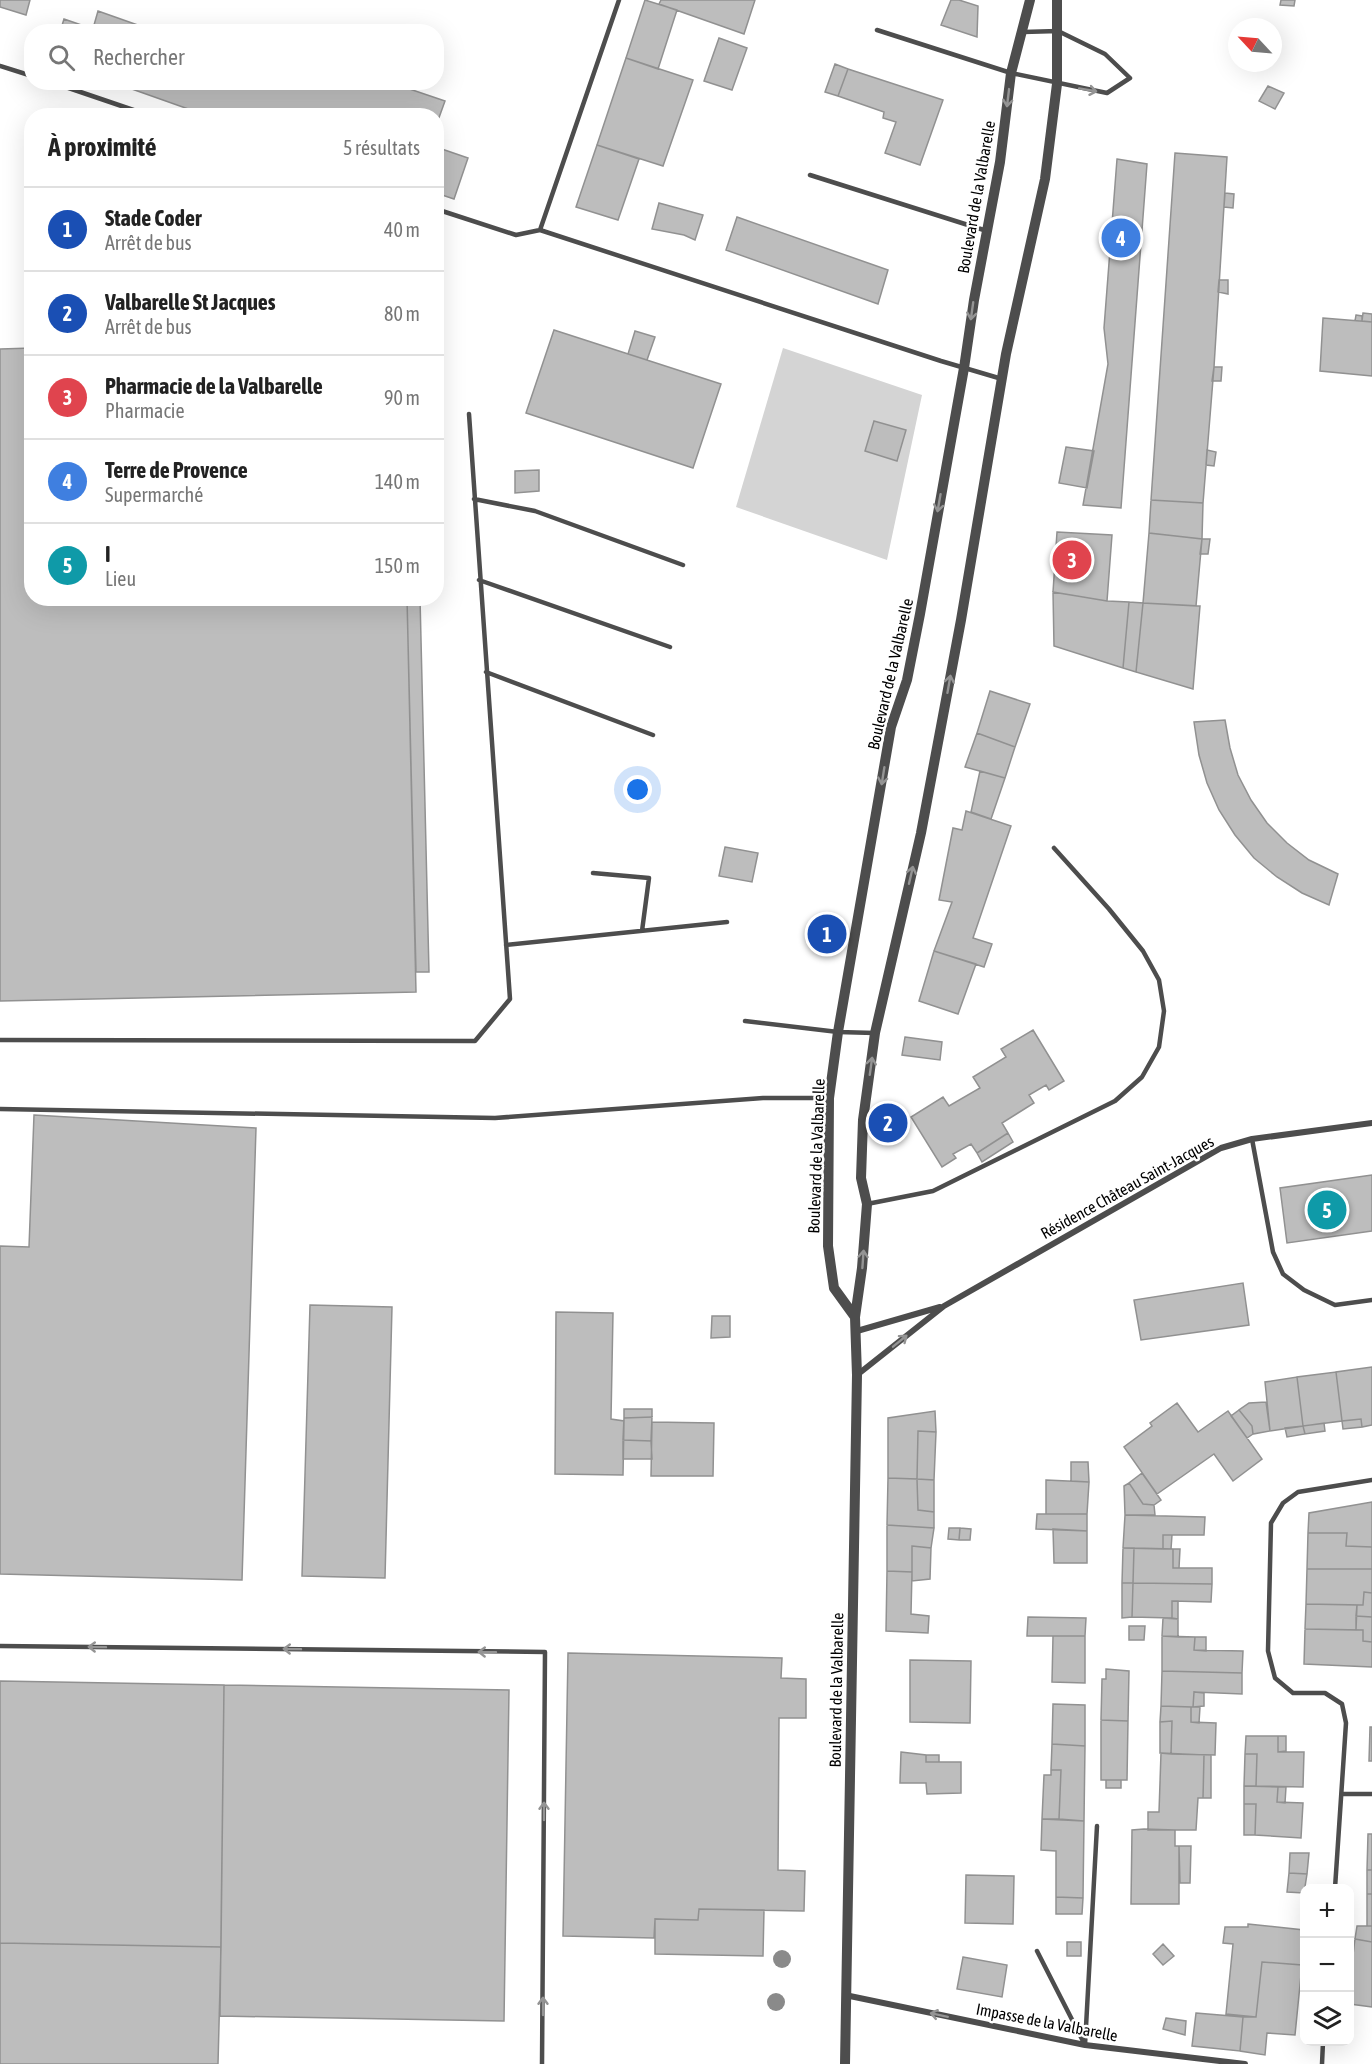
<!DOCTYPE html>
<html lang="fr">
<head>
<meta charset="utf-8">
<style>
  :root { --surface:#fff; --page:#f6f6f6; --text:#222; --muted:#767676; --line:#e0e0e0; --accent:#2563eb }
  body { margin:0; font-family:"Asap Condensed",sans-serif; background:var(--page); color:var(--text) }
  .controls { position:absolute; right:18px; bottom:18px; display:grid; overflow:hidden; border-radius:12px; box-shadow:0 6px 24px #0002 }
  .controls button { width:54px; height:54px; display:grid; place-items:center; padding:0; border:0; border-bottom:2px solid var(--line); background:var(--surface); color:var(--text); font:30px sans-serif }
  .compass { position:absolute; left:1228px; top:18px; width:54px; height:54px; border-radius:50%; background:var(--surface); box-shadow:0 6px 24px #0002; rotate:296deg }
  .you { position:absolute; left:638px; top:790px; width:21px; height:21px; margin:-15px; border:4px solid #fff; border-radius:50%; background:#1a73e8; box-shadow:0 0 0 9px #1a73e833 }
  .badge { display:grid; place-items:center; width:39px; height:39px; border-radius:50%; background:var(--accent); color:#fff; font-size:20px; font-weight:700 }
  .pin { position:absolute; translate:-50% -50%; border:3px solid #fff; box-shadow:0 2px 6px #0006 }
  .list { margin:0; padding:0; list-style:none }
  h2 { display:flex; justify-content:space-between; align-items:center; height:78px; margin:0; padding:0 24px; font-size:26px }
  h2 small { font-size:20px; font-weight:400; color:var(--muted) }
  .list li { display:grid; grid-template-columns:39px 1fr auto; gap:18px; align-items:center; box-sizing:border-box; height:84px; padding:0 24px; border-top:2px solid var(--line) }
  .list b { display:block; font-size:22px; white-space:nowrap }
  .list p { margin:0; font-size:20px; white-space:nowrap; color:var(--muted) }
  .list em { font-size:20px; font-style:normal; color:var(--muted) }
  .icon { flex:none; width:33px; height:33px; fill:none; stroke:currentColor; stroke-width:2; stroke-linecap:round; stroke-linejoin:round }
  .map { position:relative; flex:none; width:1372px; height:2064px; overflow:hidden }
  .search { position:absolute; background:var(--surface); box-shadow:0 6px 24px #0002; left:24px; top:24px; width:420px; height:66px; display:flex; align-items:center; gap:15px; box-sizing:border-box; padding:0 21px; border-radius:24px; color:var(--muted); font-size:22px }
  .panel { position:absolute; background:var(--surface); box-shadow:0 6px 24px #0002; left:24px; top:108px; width:420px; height:498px; border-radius:24px }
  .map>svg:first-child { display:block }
  .green { fill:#d4d4d4 }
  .building { fill:#bdbdbd; stroke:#919191; stroke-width:1.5 }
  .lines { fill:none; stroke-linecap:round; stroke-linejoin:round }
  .service { stroke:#4d4d4d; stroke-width:4.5 }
  .minor { stroke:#4d4d4d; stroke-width:6 }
  .tertiary { stroke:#4d4d4d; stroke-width:10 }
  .tree { fill:#8a8a8a }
  .oneway { stroke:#949494 }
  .labels { text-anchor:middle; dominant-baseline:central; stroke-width:5; stroke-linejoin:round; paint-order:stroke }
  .street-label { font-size:16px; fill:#000; stroke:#fff }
</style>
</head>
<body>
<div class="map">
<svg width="1372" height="2064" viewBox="0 0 1372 2064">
  <rect width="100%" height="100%" fill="#fff"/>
  <path class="green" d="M 783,348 L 922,395 L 887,560 L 736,507 Z"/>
  <path class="building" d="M 0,0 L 30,0 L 26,15 L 0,7 Z
    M 645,0 L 677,10 L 658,69 L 626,58 Z
    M 661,0 L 755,0 L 744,34 L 659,4 Z
    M 951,0 L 959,0 L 978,6 L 977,37 L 941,25 Z
    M 1281,0 L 1295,0 L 1294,6 L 1280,5 Z
    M 98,11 L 149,29 L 148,32 L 92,32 Z
    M 64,19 L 93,29 L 92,32 L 60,32 Z
    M 719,38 L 747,48 L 732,90 L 704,81 Z
    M 626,58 L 693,80 L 663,166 L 597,145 Z
    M 835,64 L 848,69 L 838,96 L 825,92 Z
    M 848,69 L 943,100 L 920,165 L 885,153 L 896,122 L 883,118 L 884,112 L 838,96 Z
    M 112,82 L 131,82 L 129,88 Z
    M 131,82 L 389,82 L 445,101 L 436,126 L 436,116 L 208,116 L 129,88 Z
    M 1268,86 L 1284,93 L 1275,109 L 1259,101 Z
    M 597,145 L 639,159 L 618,220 L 576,207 Z
    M 436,147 L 468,158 L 454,199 L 436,193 Z
    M 1175,153 L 1227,157 L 1214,367 L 1203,503 L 1151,500 Z
    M 1117,159 L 1147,164 L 1121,508 L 1083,505 L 1108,364 L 1104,328 Z
    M 1225,193 L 1234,194 L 1233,208 L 1224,207 Z
    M 659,203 L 703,215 L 695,240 L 684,235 L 652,229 Z
    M 737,217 L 888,270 L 878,304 L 726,250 Z
    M 1219,280 L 1228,280 L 1228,294 L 1218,292 Z
    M 1363,313 L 1372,314 L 1372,322 L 1362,321 Z
    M 1356,315 L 1362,316 L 1362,321 L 1355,321 Z
    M 1323,318 L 1372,322 L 1372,376 L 1320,371 Z
    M 554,330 L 721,384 L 693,468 L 526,413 Z
    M 635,331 L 655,337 L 647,360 L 628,354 Z
    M 32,348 L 32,598 L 407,598 L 416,992 L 0,1001 L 0,349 Z
    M 1214,367 L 1222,367 L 1221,381 L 1212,381 Z
    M 874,421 L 906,430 L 897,461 L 865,451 Z
    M 1066,447 L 1094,451 L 1087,488 L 1059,483 Z
    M 1207,450 L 1216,452 L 1214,466 L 1206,465 Z
    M 539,470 L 539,491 L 515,493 L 515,471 Z
    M 1151,500 L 1203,503 L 1202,539 L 1149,533 Z
    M 1057,532 L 1112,535 L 1107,601 L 1053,592 Z
    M 1149,533 L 1202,539 L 1196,606 L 1143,603 Z
    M 1202,539 L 1210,539 L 1208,554 L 1200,554 Z
    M 1053,592 L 1107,601 L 1129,602 L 1123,668 L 1054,646 Z
    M 407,598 L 420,598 L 429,972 L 416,972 Z
    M 1129,602 L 1143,603 L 1136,672 L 1123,668 Z
    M 1143,603 L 1200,606 L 1193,689 L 1136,672 Z
    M 990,691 L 1030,704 L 1015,747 L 977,733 Z
    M 1225,720 L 1230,748 L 1238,775 L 1251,800 L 1267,823 L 1287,843 L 1309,860 L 1338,874 L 1329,905 L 1302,893 L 1277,877 L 1254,858 L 1235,835 L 1219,810 L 1207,783 L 1199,755 L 1194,722 Z
    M 977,733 L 1015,747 L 1005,778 L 965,767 Z
    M 980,771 L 1005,778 L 991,819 L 971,812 Z
    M 966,811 L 1011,826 L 973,938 L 992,944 L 984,967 L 934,951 L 952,902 L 939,900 L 953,828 L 962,830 Z
    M 725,847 L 758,853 L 752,882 L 719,876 Z
    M 934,951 L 976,964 L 958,1014 L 919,1001 Z
    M 1033,1030 L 1064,1081 L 1049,1090 L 1046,1085 L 1029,1095 L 1034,1103 L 1002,1123 L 1008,1133 L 977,1153 L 971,1144 L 953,1154 L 956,1158 L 942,1167 L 911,1117 L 943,1097 L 949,1106 L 980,1088 L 973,1077 L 1006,1057 L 1001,1049 Z
    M 905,1037 L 942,1042 L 940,1060 L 902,1055 Z
    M 34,1115 L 256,1128 L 242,1580 L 0,1574 L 0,1246 L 29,1247 Z
    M 1008,1133 L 1013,1142 L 982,1162 L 977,1153 Z
    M 1372,1175 L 1372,1231 L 1287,1243 L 1280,1188 Z
    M 1243,1283 L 1249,1325 L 1141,1340 L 1134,1300 Z
    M 310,1305 L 392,1307 L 385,1578 L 302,1576 Z
    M 556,1312 L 613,1313 L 611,1419 L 624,1421 L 623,1475 L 555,1474 Z
    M 712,1316 L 730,1316 L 730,1337 L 711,1338 Z
    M 1372,1367 L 1372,1425 L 1362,1427 L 1361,1419 L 1342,1421 L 1336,1372 Z
    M 1336,1372 L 1342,1421 L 1303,1426 L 1297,1377 Z
    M 1297,1377 L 1303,1426 L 1270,1431 L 1265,1382 Z
    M 1266,1402 L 1270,1431 L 1253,1434 L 1252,1426 L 1239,1410 L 1249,1403 Z
    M 1177,1403 L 1198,1432 L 1228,1411 L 1262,1459 L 1233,1481 L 1214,1454 L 1157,1494 L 1124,1447 L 1152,1426 L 1150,1423 Z
    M 624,1409 L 652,1409 L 652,1417 L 624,1418 Z
    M 1239,1410 L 1252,1426 L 1253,1434 L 1247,1438 L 1231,1416 Z
    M 935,1411 L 936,1432 L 918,1431 L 917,1479 L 888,1478 L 888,1418 Z
    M 652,1417 L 651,1441 L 623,1440 L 624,1418 Z
    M 1361,1419 L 1362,1427 L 1343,1429 L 1342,1421 Z
    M 652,1422 L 714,1423 L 713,1476 L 651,1476 Z
    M 1324,1423 L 1325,1431 L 1305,1434 L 1303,1426 Z
    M 1303,1426 L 1305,1434 L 1287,1437 L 1285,1428 Z
    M 918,1431 L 936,1432 L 934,1480 L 917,1479 Z
    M 623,1440 L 651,1441 L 652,1459 L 623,1459 Z
    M 1071,1462 L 1088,1462 L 1089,1482 L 1071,1481 Z
    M 1142,1473 L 1161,1500 L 1154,1505 L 1143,1504 L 1129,1483 Z
    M 888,1478 L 917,1479 L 918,1510 L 934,1512 L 934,1528 L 887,1525 Z
    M 917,1479 L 934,1480 L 934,1512 L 918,1510 Z
    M 1046,1480 L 1089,1482 L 1087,1514 L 1046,1514 Z
    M 1129,1483 L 1143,1504 L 1154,1505 L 1155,1515 L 1125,1515 L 1124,1486 Z
    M 1372,1502 L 1372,1547 L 1346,1546 L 1347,1533 L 1308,1533 L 1309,1513 Z
    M 1037,1514 L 1087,1514 L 1087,1531 L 1036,1529 Z
    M 1125,1515 L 1205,1517 L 1204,1535 L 1163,1535 L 1163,1549 L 1123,1548 Z
    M 887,1525 L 934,1528 L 931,1548 L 912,1546 L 912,1572 L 887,1571 Z
    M 949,1528 L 960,1528 L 959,1540 L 948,1539 Z
    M 960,1528 L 971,1529 L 970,1540 L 959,1540 Z
    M 1053,1529 L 1087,1531 L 1087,1563 L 1054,1563 Z
    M 1308,1533 L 1347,1533 L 1346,1546 L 1372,1547 L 1372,1569 L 1307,1569 Z
    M 1163,1535 L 1172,1535 L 1171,1549 L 1163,1549 Z
    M 912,1546 L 931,1548 L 930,1579 L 912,1581 Z
    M 1123,1548 L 1134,1548 L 1133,1583 L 1122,1583 Z
    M 1134,1548 L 1173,1549 L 1173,1568 L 1212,1568 L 1212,1584 L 1133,1583 Z
    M 1173,1549 L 1180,1549 L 1179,1568 L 1173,1568 Z
    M 1307,1569 L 1372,1569 L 1372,1593 L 1364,1592 L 1363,1605 L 1306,1604 Z
    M 887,1571 L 912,1572 L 911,1614 L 929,1616 L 928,1633 L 886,1631 Z
    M 1122,1583 L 1133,1583 L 1132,1617 L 1122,1618 Z
    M 1133,1583 L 1212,1584 L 1211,1602 L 1172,1601 L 1172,1618 L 1132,1617 Z
    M 1364,1592 L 1372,1593 L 1372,1617 L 1356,1616 L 1357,1605 L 1363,1605 Z
    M 1172,1601 L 1178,1601 L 1178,1619 L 1172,1618 Z
    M 1306,1604 L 1357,1605 L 1356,1630 L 1305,1629 Z
    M 1356,1616 L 1372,1617 L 1372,1642 L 1363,1641 L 1363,1630 L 1356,1630 Z
    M 1028,1617 L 1086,1618 L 1085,1636 L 1027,1636 Z
    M 1163,1618 L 1178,1619 L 1178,1637 L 1162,1636 Z
    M 1129,1626 L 1145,1626 L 1144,1640 L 1129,1640 Z
    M 1305,1629 L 1363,1630 L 1363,1641 L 1372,1642 L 1372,1667 L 1304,1664 Z
    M 1053,1636 L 1085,1636 L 1085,1683 L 1052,1682 Z
    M 1162,1636 L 1195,1637 L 1194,1650 L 1243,1651 L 1242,1673 L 1162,1671 Z
    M 1195,1637 L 1206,1637 L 1206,1651 L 1194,1650 Z
    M 568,1653 L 782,1658 L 781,1678 L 806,1679 L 806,1718 L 779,1718 L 778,1870 L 805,1871 L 804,1911 L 699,1909 L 698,1920 L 655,1919 L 654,1938 L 563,1936 Z
    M 910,1660 L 971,1661 L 970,1723 L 910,1722 Z
    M 1106,1669 L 1129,1671 L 1128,1721 L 1101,1720 L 1102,1679 L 1106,1679 Z
    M 1162,1671 L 1242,1673 L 1242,1694 L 1194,1692 L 1193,1707 L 1161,1706 Z
    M 0,1681 L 224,1685 L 221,1947 L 0,1943 Z
    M 224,1685 L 509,1690 L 504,2021 L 220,2016 Z
    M 1194,1692 L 1204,1693 L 1204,1706 L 1193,1707 Z
    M 1053,1704 L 1085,1705 L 1085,1746 L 1052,1744 Z
    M 1161,1706 L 1191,1707 L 1191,1722 L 1216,1723 L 1215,1755 L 1171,1754 L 1172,1721 L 1160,1722 Z
    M 1191,1707 L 1200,1707 L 1199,1723 L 1191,1722 Z
    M 1101,1720 L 1128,1721 L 1127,1780 L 1101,1780 Z
    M 1172,1721 L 1171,1754 L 1160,1753 L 1160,1722 Z
    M 1370,1727 L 1372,1727 L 1372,1761 L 1369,1761 Z
    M 1246,1736 L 1278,1736 L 1278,1752 L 1304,1752 L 1303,1787 L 1256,1786 L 1257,1754 L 1245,1754 Z
    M 1278,1736 L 1286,1736 L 1286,1751 L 1278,1752 Z
    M 1052,1744 L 1085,1746 L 1084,1821 L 1059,1819 L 1061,1770 L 1051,1770 Z
    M 901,1752 L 926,1755 L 926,1762 L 961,1762 L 961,1793 L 927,1794 L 926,1783 L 900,1783 Z
    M 1161,1753 L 1204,1755 L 1203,1798 L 1198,1798 L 1196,1830 L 1148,1830 L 1148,1812 L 1159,1812 Z
    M 1245,1754 L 1257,1754 L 1256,1786 L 1244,1786 Z
    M 926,1755 L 939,1755 L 939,1762 L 926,1762 Z
    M 1204,1755 L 1211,1755 L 1211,1798 L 1203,1798 Z
    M 1051,1770 L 1061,1770 L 1059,1819 L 1042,1819 L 1044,1775 L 1051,1775 Z
    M 1106,1780 L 1121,1780 L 1121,1788 L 1106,1788 Z
    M 1244,1786 L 1278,1787 L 1277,1802 L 1303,1803 L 1301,1838 L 1255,1835 L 1256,1804 L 1244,1804 Z
    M 1278,1787 L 1286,1787 L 1285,1803 L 1277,1802 Z
    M 1244,1804 L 1256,1804 L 1255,1835 L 1244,1835 Z
    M 1042,1819 L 1084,1821 L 1083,1898 L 1056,1897 L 1056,1851 L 1041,1850 Z
    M 1144,1829 L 1175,1830 L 1175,1846 L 1179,1846 L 1179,1904 L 1131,1904 L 1132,1830 Z
    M 1368,1834 L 1372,1834 L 1372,1870 L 1367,1870 Z
    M 1179,1846 L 1191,1846 L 1190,1883 L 1180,1883 Z
    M 1290,1853 L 1309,1853 L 1307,1874 L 1289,1873 Z
    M 1367,1870 L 1372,1870 L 1372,1894 L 1367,1894 Z
    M 1289,1873 L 1307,1874 L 1304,1893 L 1287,1892 Z
    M 966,1875 L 1014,1876 L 1013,1924 L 965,1923 Z
    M 1367,1894 L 1372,1894 L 1372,1926 L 1367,1926 Z
    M 1056,1897 L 1083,1898 L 1082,1914 L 1056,1914 Z
    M 699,1909 L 764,1910 L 763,1956 L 655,1954 L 655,1919 L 698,1920 Z
    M 1248,1924 L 1304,1930 L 1302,1965 L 1262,1962 L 1256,2017 L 1226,2014 L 1233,1944 L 1223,1943 L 1225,1927 L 1248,1927 Z
    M 1357,1926 L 1372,1926 L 1372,1942 L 1355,1939 Z
    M 1355,1939 L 1372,1942 L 1372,2007 L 1350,2004 L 1350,1979 Z
    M 1067,1942 L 1081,1942 L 1081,1956 L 1067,1956 Z
    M 0,1943 L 221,1947 L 218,2064 L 0,2064 Z
    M 1163,1944 L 1174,1956 L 1163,1965 L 1153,1954 Z
    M 963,1957 L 1007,1965 L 1002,1997 L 957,1989 Z
    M 1262,1962 L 1302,1965 L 1295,2035 L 1267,2033 L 1265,2055 L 1240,2051 L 1243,2017 L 1256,2017 Z
    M 1196,2013 L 1243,2017 L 1240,2051 L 1192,2046 Z
    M 1166,2018 L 1186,2021 L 1185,2035 L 1163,2029 Z"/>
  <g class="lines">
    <path class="service" d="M 877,30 L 1011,73 L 1107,93 L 1130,78 L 1105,54 L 1058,31 L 1023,32
      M 0,66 L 32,76
      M 51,82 L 151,116
      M 810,175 L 987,231
      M 436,209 L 516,235 L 540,230 L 941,361 L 1002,379
      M 540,230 L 619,0
      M 474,499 L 535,511 L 683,565
      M 479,580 L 670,647
      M 486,672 L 653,735
      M 593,873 L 649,878 L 642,931
      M 506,945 L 727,922
      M 745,1021 L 838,1032 L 875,1033
      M 0,1040 L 475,1041 L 510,999 L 469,414
      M 0,1109 L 495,1118 L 763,1098 L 829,1098
      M 1252,1139 L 1273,1252 L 1283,1274 L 1304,1290 L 1335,1305 L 1372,1300
      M 867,1204 L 933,1191 L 1115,1101 L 1142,1077 L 1159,1047 L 1164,1011 L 1159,980 L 1143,951 L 1109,909 L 1054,848
      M 0,1646 L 545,1652 L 542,2064
      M 1343,1794 L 1372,1794
      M 1335,1888 L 1346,1723 L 1342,1704 L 1325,1693 L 1293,1693 L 1275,1678 L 1268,1651 L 1271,1523 L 1283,1503 L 1298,1492 L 1372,1480
      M 1037,1951 L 1085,2045 L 1097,1826
      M 1322,2064 L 1323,2042"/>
    <path class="minor" d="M 857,1331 L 940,1307
      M 857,1375 L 944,1306 L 1221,1148 L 1252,1139 L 1372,1123
      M 845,1995 L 1085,2045 L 1245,2064"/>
    <path class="tertiary" d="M 855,1317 L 834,1288 L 828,1246 L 829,1098 L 838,1032 L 891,727 L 907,680 L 920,614 L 964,368 L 974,300 L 1000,162 L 1011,73 L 1030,0
      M 845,2064 L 857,1375 L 855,1317 L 862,1268 L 867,1204 L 861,1178 L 863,1120 L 875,1033 L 921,833 L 961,620 L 1006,354 L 1045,179 L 1057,84 L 1057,0"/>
  </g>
  <g class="tree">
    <circle cx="782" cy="1959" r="9"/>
    <circle cx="776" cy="2002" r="9"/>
  </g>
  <defs><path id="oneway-shaft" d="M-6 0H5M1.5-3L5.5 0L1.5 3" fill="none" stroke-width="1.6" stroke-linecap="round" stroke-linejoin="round" transform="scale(1.5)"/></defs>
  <g class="oneway">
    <use href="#oneway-shaft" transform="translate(1088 90) rotate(10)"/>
    <use href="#oneway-shaft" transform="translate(1008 98) rotate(97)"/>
    <use href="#oneway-shaft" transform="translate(972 311) rotate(98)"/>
    <use href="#oneway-shaft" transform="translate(939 503) rotate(100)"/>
    <use href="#oneway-shaft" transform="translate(949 684) rotate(-80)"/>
    <use href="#oneway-shaft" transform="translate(883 776) rotate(99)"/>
    <use href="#oneway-shaft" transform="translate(911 875) rotate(-77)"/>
    <use href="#oneway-shaft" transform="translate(871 1066) rotate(-82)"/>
    <use href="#oneway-shaft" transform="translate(863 1259) rotate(-86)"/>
    <use href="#oneway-shaft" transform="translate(900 1341) rotate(-39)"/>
    <use href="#oneway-shaft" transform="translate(97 1647) rotate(-179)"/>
    <use href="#oneway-shaft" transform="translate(292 1649) rotate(-179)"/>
    <use href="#oneway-shaft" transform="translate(487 1652) rotate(-179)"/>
    <use href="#oneway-shaft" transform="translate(544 1811) rotate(-90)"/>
    <use href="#oneway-shaft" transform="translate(543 2006) rotate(-90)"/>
    <use href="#oneway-shaft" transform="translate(939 2015) rotate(-168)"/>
  </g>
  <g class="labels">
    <g class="street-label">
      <text transform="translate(976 197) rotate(-80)">Boulevard de la Valbarelle</text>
      <text transform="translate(890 674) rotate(-77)">Boulevard de la Valbarelle</text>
      <text transform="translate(816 1156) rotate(-88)">Boulevard de la Valbarelle</text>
      <text transform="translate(1127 1187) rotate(-29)">Résidence Château Saint-Jacques</text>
      <text transform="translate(836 1690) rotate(-89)">Boulevard de la Valbarelle</text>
      <text transform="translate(1047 2022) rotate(11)">Impasse de la Valbarelle</text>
    </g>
  </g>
</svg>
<div class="controls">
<button>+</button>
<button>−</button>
<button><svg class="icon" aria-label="layers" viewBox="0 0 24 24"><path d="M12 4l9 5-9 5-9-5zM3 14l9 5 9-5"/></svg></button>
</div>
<svg class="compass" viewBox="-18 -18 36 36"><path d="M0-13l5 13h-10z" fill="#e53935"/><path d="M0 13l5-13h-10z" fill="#767676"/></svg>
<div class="you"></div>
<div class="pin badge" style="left:827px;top:934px;background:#1a4fb4">1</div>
<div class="pin badge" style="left:888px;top:1123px;background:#1a4fb4">2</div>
<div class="pin badge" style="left:1072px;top:560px;background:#e0444e">3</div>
<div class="pin badge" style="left:1121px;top:238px;background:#3f7fe0">4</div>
<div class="pin badge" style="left:1327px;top:1210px;background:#0f9aa8">5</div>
<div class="search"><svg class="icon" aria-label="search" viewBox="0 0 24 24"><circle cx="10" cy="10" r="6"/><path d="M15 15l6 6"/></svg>Rechercher</div>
<section class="panel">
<h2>À proximité<small>5 résultats</small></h2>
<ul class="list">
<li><span class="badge" style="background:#1a4fb4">1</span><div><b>Stade Coder</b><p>Arrêt de bus</p></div><em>40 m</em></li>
<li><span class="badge" style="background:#1a4fb4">2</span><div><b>Valbarelle St Jacques</b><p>Arrêt de bus</p></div><em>80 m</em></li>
<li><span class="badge" style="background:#e0444e">3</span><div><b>Pharmacie de la Valbarelle</b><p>Pharmacie</p></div><em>90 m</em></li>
<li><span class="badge" style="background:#3f7fe0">4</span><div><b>Terre de Provence</b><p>Supermarché</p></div><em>140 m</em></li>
<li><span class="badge" style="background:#0f9aa8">5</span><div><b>I</b><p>Lieu</p></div><em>150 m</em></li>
</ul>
</section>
</div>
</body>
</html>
